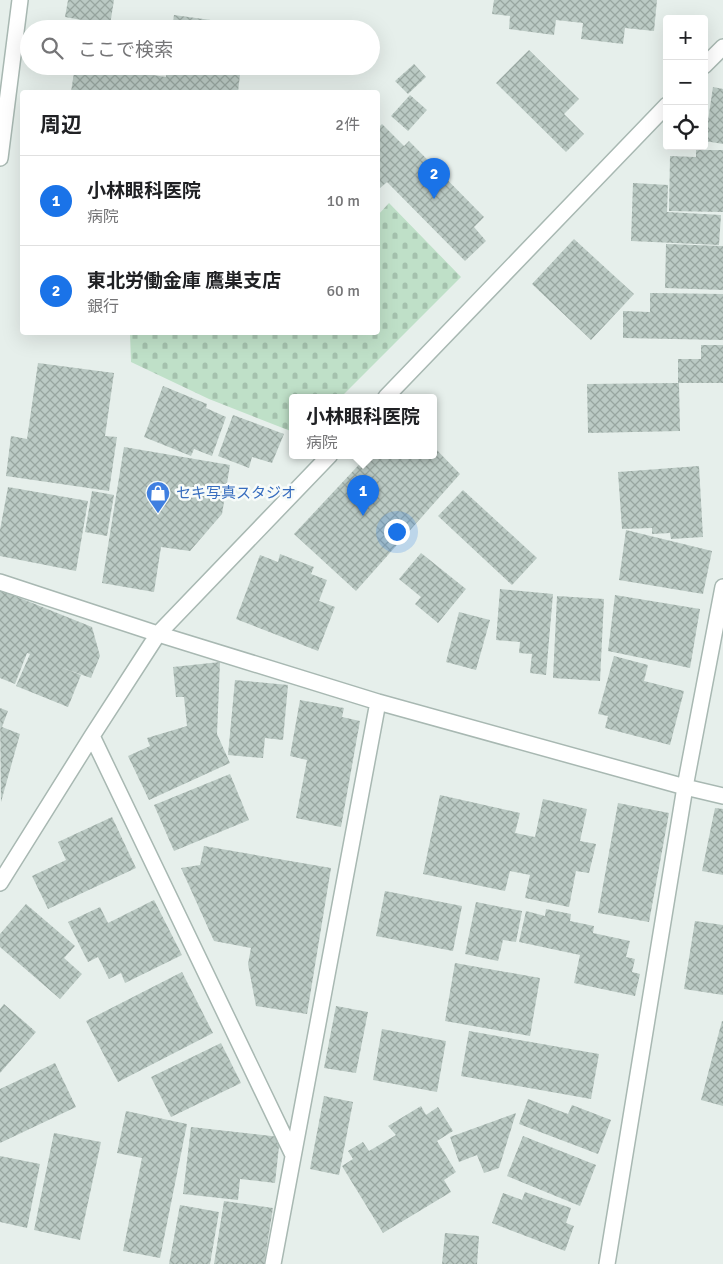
<!DOCTYPE html>
<html lang="ja">
<head>
<meta charset="utf-8">
<style>
  :root { --surface:#fff; --page:#f6f6f6; --text:#202124; --muted:#757577; --line:#e0e0e0; --accent:#1a73e8 }
  body { margin:0; font-family:Signika,"Noto Sans JP",sans-serif; background:var(--page); color:var(--text) }
  .controls { position:absolute; right:15px; top:15px; display:grid; overflow:hidden; border-radius:5px; box-shadow:0 5px 20px #0002 }
  .controls button { width:45px; height:45px; display:grid; place-items:center; padding:0; border:0; border-bottom:1px solid var(--line); background:var(--surface); color:var(--text); font:25px sans-serif }
  .you { position:absolute; left:396px; top:531px; width:18px; height:18px; margin:-12px; border:4px solid #fff; border-radius:50%; background:#1a73e8; box-shadow:0 0 0 8px #1a73e833 }
  .badge { display:grid; place-items:center; width:32px; height:32px; border-radius:50%; background:var(--accent); color:#fff; font-size:16px; font-weight:700 }
  .pin { position:absolute; translate:-50% -41px; filter:drop-shadow(0 1px 2px #0008) }
  .pin::after { content:''; position:absolute; top:26px; width:18px; height:15px; background:inherit; clip-path:polygon(0 0,100% 0,50% 100%) }
  .popup { position:absolute; left:289px; top:394px; width:148px; height:65px; box-sizing:border-box; display:grid; place-content:center; border-radius:5px; background:var(--surface); filter:drop-shadow(0 1px 4px #0005); font-size:16px; white-space:nowrap; color:var(--muted) }
  .popup b { font-size:19px; color:var(--text) }
  .popup::after { content:''; position:absolute; left:50%; top:100%; margin-left:-10px; border:10px solid transparent; border-top-color:var(--surface) }
  .list { margin:0; padding:0; list-style:none }
  h2 { display:flex; justify-content:space-between; align-items:center; height:65px; margin:0; padding:0 20px; font-size:21px }
  h2 small { font-size:16px; font-weight:400; color:var(--muted) }
  .list li { display:grid; grid-template-columns:32px 1fr auto; gap:15px; align-items:center; box-sizing:border-box; height:90px; padding:0 20px; border-top:1px solid var(--line) }
  .list b { display:block; font-size:19px; white-space:nowrap }
  .list p { margin:0; font-size:16px; white-space:nowrap; color:var(--muted) }
  .list em { font-size:16px; font-style:normal; color:var(--muted) }
  .icon { flex:none; width:28px; height:28px; fill:none; stroke:currentColor; stroke-width:2; stroke-linecap:round; stroke-linejoin:round }
  .map { position:relative; flex:none; width:723px; height:1264px; overflow:hidden }
  .search { position:absolute; background:var(--surface); box-shadow:0 5px 20px #0002; left:20px; top:20px; width:360px; height:55px; display:flex; align-items:center; gap:12px; box-sizing:border-box; padding:0 18px; border-radius:28px; color:var(--muted); font-size:19px }
  .panel { position:absolute; background:var(--surface); box-shadow:0 5px 20px #0002; left:20px; top:90px; width:360px; height:245px; border-radius:5px }
  .map>svg:first-child { display:block }
  .cemetery { fill:url(#cemetery-stones) }
  .building { fill:url(#building-cross-hatch) }
  .lines { fill:none; stroke-linecap:round; stroke-linejoin:round }
  .minor-casing { stroke:#a8b8b2; stroke-width:18 }
  .minor { stroke:#fff; stroke-width:15 }
  .labels { text-anchor:middle; dominant-baseline:central; stroke-width:5; stroke-linejoin:round; paint-order:stroke }
  .shop-label { font-size:15px; fill:#366cbe; stroke:#f7fbf9; text-anchor:start }
</style>
</head>
<body>
<div class="map">
<svg width="723" height="1264" viewBox="0 0 723 1264">
  <defs>
    <pattern id="cemetery-stones" width="16" height="16" patternUnits="userSpaceOnUse" patternTransform="scale(1.25)"><rect width="16" height="16" fill="#bfe0c8"/><path d="M2 7V4a2 2 0 0 1 4 0v3zM10 15v-3a2 2 0 0 1 4 0v3z" fill="#a4c1ad"/></pattern>
    <pattern id="building-cross-hatch" width="8" height="8" patternUnits="userSpaceOnUse" patternTransform="scale(1.25)"><rect width="8" height="8" fill="#bbcac4"/><path d="M0 0l8 8M0 8l8-8" fill="none" stroke="#98a6a0"/></pattern>
  </defs>
  <rect width="100%" height="100%" fill="#e6efeb"/>
  <path class="cemetery" d="M 389,203 L 461,277 L 341,397 L 293,397 L 293,432 L 209,399 L 131,362 L 130,333 L 378,332 L 378,215 Z"/>
  <path class="building" d="M 68,0 L 114,0 L 110,25 L 65,17 Z
    M 494,0 L 657,0 L 654,31 L 625,28 L 623,44 L 581,39 L 583,23 L 556,20 L 554,35 L 509,29 L 510,16 L 492,14 Z
    M 174,15 L 247,25 L 247,29 L 172,29 Z
    M 529,50 L 579,99 L 564,114 L 584,134 L 566,152 L 496,83 Z
    M 414,64 L 426,77 L 408,94 L 395,81 Z
    M 75,66 L 93,66 L 166,77 L 167,66 L 241,66 L 238,92 L 71,92 Z
    M 713,87 L 723,89 L 723,144 L 705,141 Z
    M 410,95 L 427,110 L 408,131 L 391,116 Z
    M 382,124 L 404,146 L 409,141 L 484,217 L 474,227 L 486,241 L 465,261 L 387,182 L 379,189 L 378,188 L 378,128 Z
    M 696,150 L 723,150 L 723,212 L 669,211 L 670,156 L 696,157 Z
    M 633,183 L 668,185 L 667,212 L 721,215 L 719,245 L 631,241 Z
    M 574,239 L 634,294 L 591,340 L 532,284 Z
    M 666,244 L 723,246 L 723,290 L 665,288 Z
    M 650,293 L 723,294 L 723,340 L 623,338 L 623,311 L 650,312 Z
    M 701,345 L 723,345 L 723,383 L 678,383 L 678,359 L 701,359 Z
    M 38,363 L 114,373 L 105,436 L 117,437 L 109,491 L 6,476 L 11,436 L 27,439 Z
    M 679,383 L 680,431 L 588,433 L 587,384 Z
    M 163,386 L 207,404 L 206,408 L 226,417 L 212,456 L 194,449 L 191,456 L 144,437 Z
    M 233,415 L 284,434 L 272,463 L 252,457 L 249,468 L 218,456 Z
    M 433,446 L 460,474 L 356,591 L 294,534 L 368,455 L 433,455 Z
    M 124,447 L 230,465 L 222,514 L 190,551 L 161,547 L 154,592 L 102,583 Z
    M 699,466 L 703,537 L 671,539 L 670,533 L 652,534 L 652,528 L 622,529 L 618,472 Z
    M 8,487 L 88,501 L 76,571 L 0,556 L 0,530 Z
    M 463,490 L 537,558 L 512,585 L 438,516 Z
    M 92,491 L 114,495 L 107,536 L 85,532 Z
    M 626,530 L 712,551 L 703,594 L 619,580 Z
    M 421,553 L 466,589 L 438,623 L 415,604 L 421,597 L 399,579 Z
    M 280,554 L 314,567 L 311,574 L 327,580 L 319,601 L 335,607 L 318,651 L 236,619 L 260,555 L 278,562 Z
    M 500,589 L 553,594 L 546,675 L 530,673 L 532,654 L 519,653 L 520,642 L 496,640 Z
    M 0,590 L 92,627 L 100,656 L 91,678 L 60,667 L 81,675 L 68,707 L 16,686 L 30,654 L 27,653 L 15,684 L 0,678 Z
    M 615,595 L 700,609 L 690,668 L 608,651 Z
    M 557,596 L 604,599 L 600,681 L 553,678 Z
    M 459,612 L 490,620 L 476,670 L 446,662 Z
    M 614,656 L 648,665 L 644,681 L 684,691 L 670,745 L 605,728 L 608,716 L 598,714 Z
    M 220,662 L 217,734 L 230,763 L 149,800 L 128,756 L 150,746 L 147,738 L 187,726 L 184,697 L 176,697 L 173,667 Z
    M 235,680 L 288,685 L 283,740 L 265,738 L 263,758 L 228,755 Z
    M 300,700 L 344,708 L 342,717 L 360,721 L 341,827 L 296,818 L 307,760 L 290,756 Z
    M 0,708 L 8,711 L 2,727 L 20,734 L 1,802 Z
    M 230,774 L 249,820 L 174,851 L 154,805 Z
    M 440,795 L 520,813 L 515,833 L 535,837 L 543,799 L 587,809 L 580,841 L 596,844 L 589,873 L 576,871 L 569,907 L 525,898 L 530,875 L 510,871 L 505,891 L 423,874 Z
    M 618,803 L 669,813 L 649,922 L 598,913 Z
    M 715,808 L 723,809 L 723,875 L 702,871 Z
    M 112,817 L 136,868 L 48,909 L 32,876 L 66,860 L 58,842 Z
    M 204,846 L 331,868 L 307,1014 L 256,1006 L 248,964 L 251,948 L 214,941 L 181,868 L 200,865 Z
    M 385,891 L 462,906 L 453,951 L 376,936 Z
    M 154,900 L 182,955 L 125,983 L 121,973 L 109,979 L 98,957 L 88,962 L 68,922 L 100,907 L 108,923 Z
    M 476,902 L 522,911 L 516,942 L 503,940 L 498,961 L 465,954 Z
    M 26,904 L 75,946 L 64,958 L 82,974 L 60,999 L 0,947 L 0,934 Z
    M 546,909 L 571,914 L 570,921 L 594,926 L 593,933 L 630,941 L 626,957 L 635,959 L 632,972 L 640,974 L 635,996 L 574,983 L 580,955 L 519,942 L 526,911 L 545,916 Z
    M 695,921 L 723,925 L 723,995 L 684,989 Z
    M 455,963 L 540,978 L 530,1036 L 445,1021 Z
    M 182,972 L 213,1033 L 118,1082 L 86,1021 Z
    M 4,1004 L 36,1032 L 0,1073 L 0,1009 Z
    M 336,1006 L 368,1012 L 356,1073 L 324,1068 Z
    M 722,1021 L 723,1021 L 723,1106 L 701,1100 Z
    M 382,1029 L 446,1041 L 437,1092 L 373,1080 Z
    M 469,1031 L 599,1054 L 591,1099 L 461,1076 Z
    M 221,1043 L 241,1083 L 171,1117 L 151,1077 Z
    M 55,1063 L 76,1107 L 0,1143 L 0,1089 Z
    M 324,1096 L 353,1102 L 339,1175 L 310,1169 Z
    M 528,1099 L 568,1114 L 572,1105 L 611,1120 L 598,1154 L 519,1124 Z
    M 421,1106 L 426,1115 L 438,1107 L 453,1131 L 437,1141 L 456,1172 L 444,1180 L 451,1192 L 383,1233 L 342,1166 L 353,1159 L 348,1151 L 363,1142 L 369,1151 L 396,1135 L 388,1126 Z
    M 126,1111 L 187,1124 L 160,1258 L 123,1251 L 142,1158 L 117,1153 Z
    M 516,1113 L 499,1168 L 484,1173 L 477,1155 L 459,1162 L 450,1137 Z
    M 191,1127 L 280,1137 L 275,1183 L 240,1179 L 238,1200 L 183,1194 Z
    M 54,1133 L 101,1142 L 80,1240 L 34,1230 Z
    M 523,1136 L 596,1165 L 580,1206 L 507,1176 Z
    M 0,1156 L 40,1164 L 27,1228 L 0,1222 Z
    M 525,1192 L 571,1208 L 566,1223 L 574,1226 L 565,1251 L 492,1223 L 503,1193 L 522,1200 Z
    M 224,1201 L 273,1208 L 264,1264 L 214,1264 Z
    M 180,1205 L 219,1212 L 210,1264 L 169,1264 Z
    M 445,1233 L 479,1236 L 477,1264 L 442,1264 Z"/>
  <g class="lines">
    <g class="minor-casing">
      <path id="minor" d="M 704,66 L 723,47
        M 0,158 L 20,0
        M 386,397 L 667,105
        M 0,582 L 158,634 L 378,702 L 685,787 L 723,796
        M 92,736 L 293,1155
        M 0,883 L 92,736 L 158,634 L 330,455
        M 273,1264 L 378,702
        M 607,1264 L 685,787 L 723,587"/>
    </g>
    <use href="#minor" class="minor"/>
  </g>
  <defs>
    <g id="shop-pin" transform="scale(1.25)"><path d="M0 17L-7.5 6A9.5 9.5 0 1 1 7.5 6Z" fill="#3f7fe0" stroke="#f7fbf9"/><path d="M-5-2.5h2.3a2.7 3.5 0 0 1 5.4 0H5L5.5 6h-11ZM-1.5-2.5h3a1.5 2.3 0 0 0-3 0Z" fill="#fff"/></g>
  </defs>
  <g fill-rule="evenodd">
    <use href="#shop-pin" x="158" y="493"/>
  </g>
  <g class="labels">
    <g class="shop-label">
      <text x="176" y="493">セキ写真スタジオ</text>
    </g>
  </g>
</svg>
<div class="controls">
<button>+</button>
<button>−</button>
<button><svg class="icon" aria-label="locate" viewBox="0 0 24 24"><circle cx="12" cy="12" r="6"/><path d="M12 2v4M12 18v4M2 12h4M18 12h4"/></svg></button>
</div>
<div class="you"></div>
<div class="pin badge" style="left:363px;top:516px">1</div>
<div class="popup"><b>小林眼科医院</b>病院</div>
<div class="pin badge" style="left:434px;top:199px">2</div>
<div class="search"><svg class="icon" aria-label="search" viewBox="0 0 24 24"><circle cx="10" cy="10" r="6"/><path d="M15 15l6 6"/></svg>ここで検索</div>
<section class="panel">
<h2>周辺<small>2件</small></h2>
<ul class="list">
<li><span class="badge">1</span><div><b>小林眼科医院</b><p>病院</p></div><em>10 m</em></li>
<li><span class="badge">2</span><div><b>東北労働金庫 鷹巣支店</b><p>銀行</p></div><em>60 m</em></li>
</ul>
</section>
</div>
</body>
</html>
